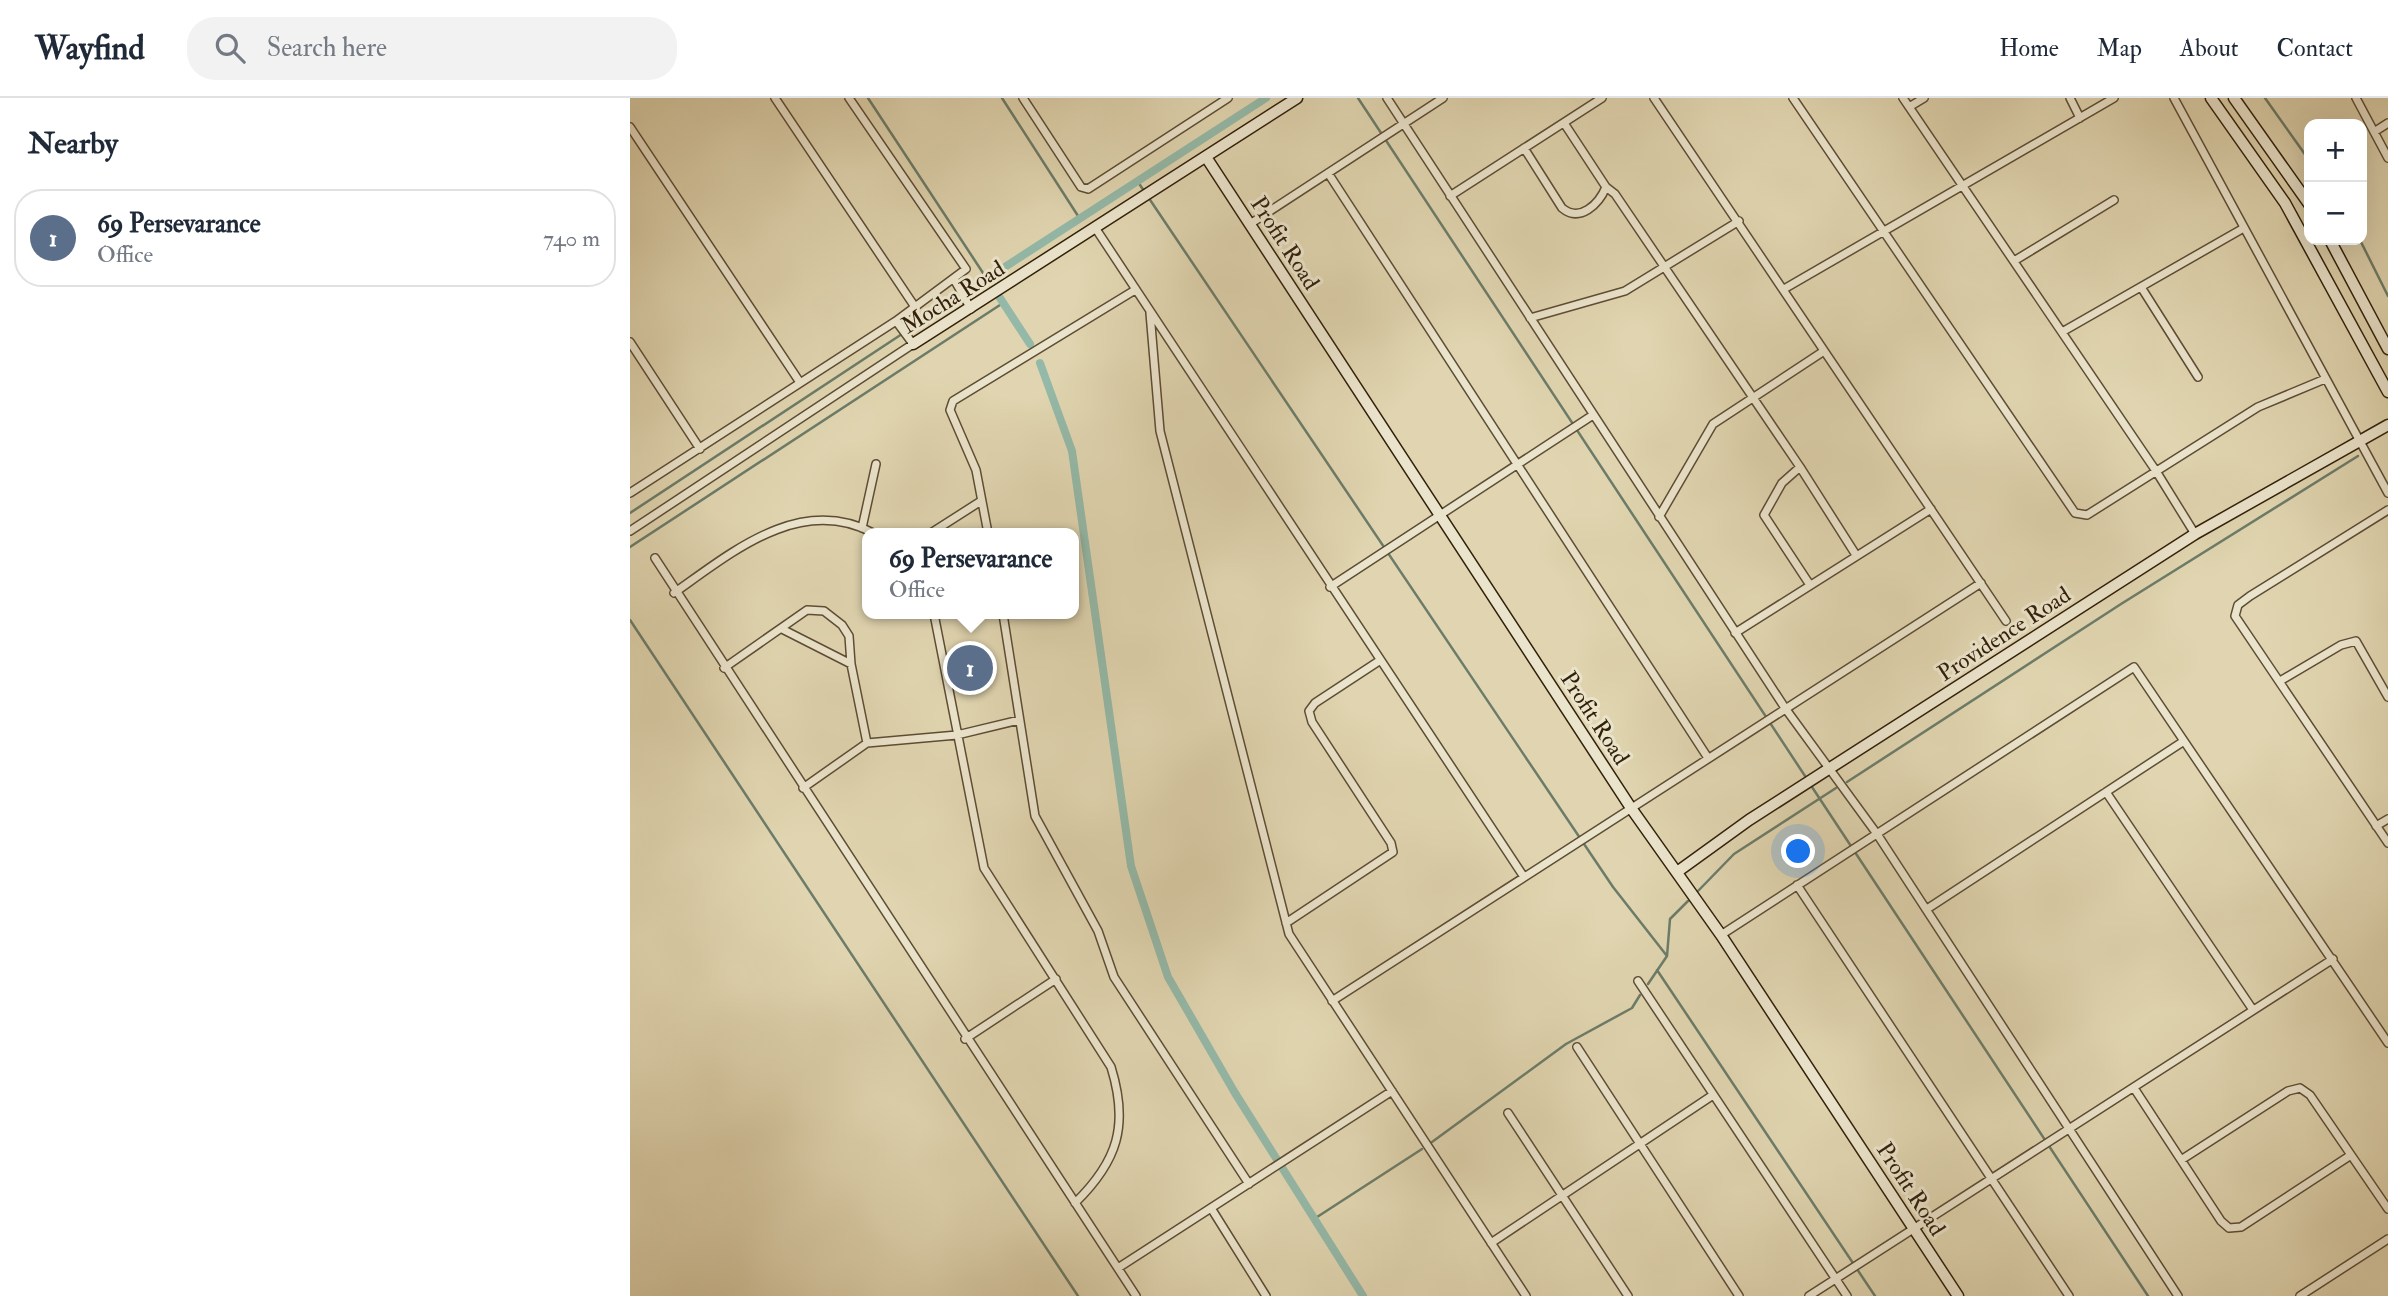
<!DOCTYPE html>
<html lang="en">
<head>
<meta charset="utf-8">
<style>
  :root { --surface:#fff; --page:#f2f2f3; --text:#1f2937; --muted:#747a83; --line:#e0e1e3; --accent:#1a73e8 }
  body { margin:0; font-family:"IM FELL Double Pica",serif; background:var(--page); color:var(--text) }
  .controls { position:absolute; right:21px; top:21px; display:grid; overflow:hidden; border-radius:14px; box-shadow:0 7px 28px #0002 }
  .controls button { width:63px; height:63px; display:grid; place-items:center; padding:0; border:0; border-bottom:2px solid var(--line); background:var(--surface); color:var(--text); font:35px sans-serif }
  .you { position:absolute; left:1169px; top:754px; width:24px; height:24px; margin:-18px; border:5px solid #fff; border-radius:50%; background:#1a73e8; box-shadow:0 0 0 10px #1a73e833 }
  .badge { display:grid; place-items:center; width:46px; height:46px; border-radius:50%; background:var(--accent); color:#fff; font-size:23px; font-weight:700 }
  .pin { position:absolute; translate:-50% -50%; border:4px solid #fff; box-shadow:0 2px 7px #0006 }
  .popup { position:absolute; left:232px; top:430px; width:217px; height:91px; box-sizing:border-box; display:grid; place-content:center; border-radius:14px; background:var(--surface); filter:drop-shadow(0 2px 5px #0005); font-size:23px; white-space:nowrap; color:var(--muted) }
  .popup b { font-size:26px; color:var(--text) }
  .popup::after { content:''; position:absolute; left:50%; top:100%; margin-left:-14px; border:14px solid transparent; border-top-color:var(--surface) }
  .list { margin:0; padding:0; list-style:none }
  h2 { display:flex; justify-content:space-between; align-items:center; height:91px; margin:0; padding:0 28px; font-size:30px }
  h2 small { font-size:23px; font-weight:400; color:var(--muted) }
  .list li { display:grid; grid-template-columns:46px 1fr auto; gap:21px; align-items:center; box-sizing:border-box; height:98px; margin:0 14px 14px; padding:0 14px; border:2px solid var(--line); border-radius:28px }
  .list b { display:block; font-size:26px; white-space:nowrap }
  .list p { margin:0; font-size:23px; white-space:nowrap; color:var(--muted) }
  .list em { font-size:23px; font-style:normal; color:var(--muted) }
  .icon { flex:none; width:38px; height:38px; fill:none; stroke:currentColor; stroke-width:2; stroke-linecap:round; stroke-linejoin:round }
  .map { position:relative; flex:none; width:1758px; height:1198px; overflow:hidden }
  header { display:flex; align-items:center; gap:42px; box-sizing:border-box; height:98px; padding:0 35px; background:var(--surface); border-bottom:2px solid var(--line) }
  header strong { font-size:33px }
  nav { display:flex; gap:38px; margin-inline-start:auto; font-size:24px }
  .search { width:490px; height:63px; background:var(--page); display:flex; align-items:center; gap:18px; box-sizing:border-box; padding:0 24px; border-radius:28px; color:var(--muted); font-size:26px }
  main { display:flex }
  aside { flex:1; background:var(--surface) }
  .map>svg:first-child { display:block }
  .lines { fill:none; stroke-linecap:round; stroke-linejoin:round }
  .stream { stroke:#6c7c69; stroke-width:2.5 }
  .canal { stroke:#94b9a8; stroke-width:8 }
  .street-casing { stroke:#5d4d34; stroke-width:10 }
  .secondary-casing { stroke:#31200a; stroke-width:13 }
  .street { stroke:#ebe4cc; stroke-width:7 }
  .secondary { stroke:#ebe4cc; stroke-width:10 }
  .labels { text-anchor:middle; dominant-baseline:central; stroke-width:6; stroke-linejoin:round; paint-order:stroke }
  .street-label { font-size:23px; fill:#31200a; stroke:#ebe4cc }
</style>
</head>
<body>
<header>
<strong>Wayfind</strong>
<div class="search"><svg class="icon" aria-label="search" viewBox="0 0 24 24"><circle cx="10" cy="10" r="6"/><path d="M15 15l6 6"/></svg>Search here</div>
<nav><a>Home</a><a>Map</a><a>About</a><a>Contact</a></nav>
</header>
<main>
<aside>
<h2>Nearby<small></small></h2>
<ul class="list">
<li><span class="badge" style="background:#5c6f8a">1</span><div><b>69 Persevarance</b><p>Office</p></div><em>740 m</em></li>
</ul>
</aside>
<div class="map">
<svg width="1758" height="1198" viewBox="0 0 1758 1198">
  <rect width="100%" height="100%" fill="#e0d5b0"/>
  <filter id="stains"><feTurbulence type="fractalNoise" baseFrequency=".00286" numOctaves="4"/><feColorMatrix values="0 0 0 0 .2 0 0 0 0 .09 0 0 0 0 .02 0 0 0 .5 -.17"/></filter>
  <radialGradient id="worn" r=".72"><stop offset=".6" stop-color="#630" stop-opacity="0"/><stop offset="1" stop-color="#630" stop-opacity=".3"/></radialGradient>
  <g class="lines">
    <path class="stream" d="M 238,0 L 357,181
      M 372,0 L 450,121
      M 728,0 L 1177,681
      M 1635,0 L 1679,62
      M 508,84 L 983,789 L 1037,858
      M 1730,142 L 1758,198
      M 0,415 L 272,236
      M 0,449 L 373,205
      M 0,522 L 448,1198
      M 1217,684 L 1491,506 L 1728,358
      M 1180,686 L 1518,1198
      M 1068,793 L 1104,756 L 1206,690
      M 1027,872 L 1245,1198
      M 1018,886 L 1037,858 L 1040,821 L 1058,803
      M 802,1044 L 936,946 L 1002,910 L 1010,897
      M 684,1121 L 792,1051"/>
    <path class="canal" d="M 370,200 L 400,246
      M 276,233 L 636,0
      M 410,265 L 442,353 L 501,768 L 538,879 L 605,995 L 733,1198"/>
    <g class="street-casing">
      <path id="street" d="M 145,0 L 285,209
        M 393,0 L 451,89 L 458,91 L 598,0
        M 757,0 L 1155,610 L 1247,736 L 1548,1198
        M 1024,0 L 1376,523
        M 1163,0 L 1445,415 L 1457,417 L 1628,309 L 1695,281
        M 1273,0 L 1526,373 L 1565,436
        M 1440,0 L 1450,20
        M 1544,0 L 1758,395
        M 1726,0 L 1758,60
        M 1279,9 L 1294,0
        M 0,29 L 169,283
        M 1744,34 L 1758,25
        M 894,50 L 932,110 C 950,125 969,106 976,89 L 934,25
        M 698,75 L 1078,660
        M 976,89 L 985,96 L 1170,369
        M 820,98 L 972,0
        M 620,126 L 813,0
        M 466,131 L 894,779
        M 1384,163 L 1484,102
        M 325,183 L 341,211
        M 1511,189 L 1568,279
        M 1154,191 L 1484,0
        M 520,215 L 530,333 L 659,836 L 896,1198
        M 900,220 L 995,193 L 1109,123
        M 1432,234 L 1612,131
        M 0,244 L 70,351
        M 0,395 L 266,223 L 336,171 L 219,0
        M 1758,412 L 1620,498 L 1608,507 L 1605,518 L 1758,745
        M 1029,419 L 1083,326 L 1194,253
        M 232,430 L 246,366
        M 0,433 L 283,246 L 266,223
        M 301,435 L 351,403
        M 358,435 L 346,372 L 320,312 L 323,303 L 505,192
        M 25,460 L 506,1198
        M 1180,487 L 1134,417 L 1152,385 L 1170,369 L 1226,457
        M 700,489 L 963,317
        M 44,495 C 101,455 170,396 243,435
        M 304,516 L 354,770 L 481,969 C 499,1027 488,1063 445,1105
        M 373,516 L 405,718 L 468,833 L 484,879 L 619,1086
        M 152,531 L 221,566
        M 1105,535 L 1301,411
        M 94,570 L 177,512 L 194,513 L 212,527 L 219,538 L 221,566 L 237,645
        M 1650,583 L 1711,547 L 1726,543 L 1758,599
        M 173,690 L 237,645 L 327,637 L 389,622
        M 1476,694 L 1623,912
        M 1746,728 L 1758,721
        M 1167,787 L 1439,1198
        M 1297,811 L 1554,643
        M 656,825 L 763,754 L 761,745 L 682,624 L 679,613 L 685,605 L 749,563
        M 1091,837 L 1504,569 L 1758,945
        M 1008,883 L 1217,1198
        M 702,903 L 1351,485
        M 335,941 L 426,881
        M 947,949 L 1109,1198
        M 1504,990 L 1591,1123 L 1599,1130 L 1611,1129 L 1721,1057
        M 878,1015 L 998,1198
        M 1551,1062 L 1658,993 L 1670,990 L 1680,997 L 1758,1111
        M 581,1110 L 636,1198
        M 861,1145 L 1083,997
        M 488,1170 L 762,993
        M 1179,1198 L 1703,861
        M 1670,1198 L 1758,1141"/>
    </g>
    <g class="secondary-casing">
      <path id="secondary" d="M 1581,0 L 1655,105 L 1758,294
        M 1604,0 L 1679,106
        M 576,59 L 1001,710 L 1091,837 L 1328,1198
        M 1700,142 L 1758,251
        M 283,246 L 667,0
        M 1047,774 L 1119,722 L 1565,436 L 1758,327"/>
    </g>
    <use href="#street" class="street"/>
    <use href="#secondary" class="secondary"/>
  </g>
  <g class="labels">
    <g class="street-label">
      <text transform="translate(655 145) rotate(57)">Profit Road</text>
      <text transform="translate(323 199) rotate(-32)">Mocha Road</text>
      <text transform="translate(1374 536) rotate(-33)">Providence Road</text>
      <text transform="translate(965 620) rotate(57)">Profit Road</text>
      <text transform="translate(1281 1091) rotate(57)">Profit Road</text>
    </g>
  </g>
  <rect width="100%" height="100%" filter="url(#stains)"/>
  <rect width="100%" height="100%" fill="url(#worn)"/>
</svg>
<div class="controls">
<button>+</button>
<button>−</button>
</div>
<div class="you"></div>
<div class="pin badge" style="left:340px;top:570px;background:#5c6f8a">1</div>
<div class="popup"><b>69 Persevarance</b>Office</div>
</div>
</main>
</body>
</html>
